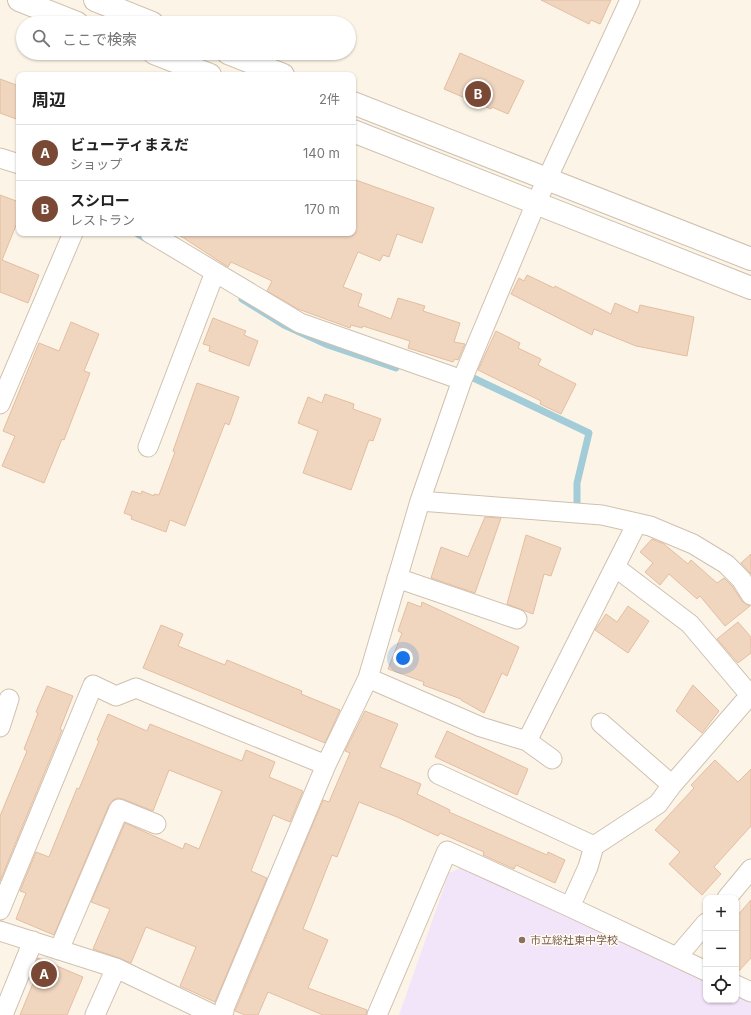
<!DOCTYPE html>
<html lang="ja">
<head>
<meta charset="utf-8">
<style>
  :root { --surface:#fff; --page:#f2f2f2; --text:#222; --muted:#767676; --line:#e0e0e0; --accent:#794936 }
  body { margin:0; font-family:Inter,"Noto Sans JP",sans-serif; background:var(--page); color:var(--text) }
  .controls { position:absolute; right:12px; bottom:12px; display:grid; overflow:hidden; border-radius:8px; box-shadow:0 1px 3px #0004 }
  .controls button { width:36px; height:36px; display:grid; place-items:center; padding:0; border:0; border-bottom:1px solid var(--line); background:var(--surface); color:var(--text); font:20px sans-serif }
  .you { position:absolute; left:403px; top:658px; width:14px; height:14px; margin:-10px; border:3px solid #fff; border-radius:50%; background:#1a73e8; box-shadow:0 0 0 6px #1a73e833 }
  .badge { display:grid; place-items:center; width:26px; height:26px; border-radius:50%; background:var(--accent); color:#fff; font-size:13px; font-weight:700 }
  .pin { position:absolute; translate:-50% -50%; border:2px solid #fff; box-shadow:0 1px 4px #0006 }
  .list { margin:0; padding:0; list-style:none }
  h2 { display:flex; justify-content:space-between; align-items:center; height:52px; margin:0; padding:0 16px; font-size:17px }
  h2 small { font-size:13px; font-weight:400; color:var(--muted) }
  .list li { display:grid; grid-template-columns:26px 1fr auto; gap:12px; align-items:center; box-sizing:border-box; height:56px; padding:0 16px; border-top:1px solid var(--line) }
  .list b { display:block; font-size:15px; white-space:nowrap }
  .list p { margin:0; font-size:13px; white-space:nowrap; color:var(--muted) }
  .list em { font-size:13px; font-style:normal; color:var(--muted) }
  .icon { flex:none; width:22px; height:22px; fill:none; stroke:currentColor; stroke-width:2; stroke-linecap:round; stroke-linejoin:round }
  .map { position:relative; flex:none; width:751px; height:1015px; overflow:hidden }
  .search { position:absolute; background:var(--surface); box-shadow:0 1px 3px #0004; left:16px; top:16px; width:340px; height:44px; display:flex; align-items:center; gap:10px; box-sizing:border-box; padding:0 14px; border-radius:22px; color:var(--muted); font-size:15px }
  .panel { position:absolute; background:var(--surface); box-shadow:0 1px 3px #0004; left:16px; top:72px; width:340px; height:164px; border-radius:8px }
  .map>svg:first-child { display:block }
  .education { fill:#f2e4f9 }
  .lines { fill:none; stroke-linecap:round; stroke-linejoin:round }
  .stream { stroke:#a2ccd7; stroke-width:7 }
  .building { fill:#f1d6bf; stroke:#e4bda0 }
  .minor-casing { stroke:#d0c0af; stroke-width:21 }
  .tertiary-casing { stroke:#d0c0af; stroke-width:24 }
  .minor { stroke:#fff; stroke-width:19 }
  .tertiary { stroke:#fff; stroke-width:22 }
  .education-dot { fill:#8d6e63; stroke:#fff9ee; stroke-width:1.5 }
  .labels { text-anchor:middle; dominant-baseline:central; stroke-width:3; stroke-linejoin:round; paint-order:stroke }
  .education-label { font-size:11px; fill:#785e54; stroke:#fff9ee; text-anchor:start }
</style>
</head>
<body>
<div class="map">
<svg width="751" height="1015" viewBox="0 0 751 1015">
  <rect width="100%" height="100%" fill="#fcf5e7"/>
  <path class="education" d="M 460,868 L 567,914 L 668,965 L 706,982 L 706,1000 L 736,1000 L 736,996 L 751,1003 L 751,1015 L 399,1015 L 449,873 Z"/>
  <g class="lines">
    <path class="stream" d="M 136,233 L 148,240
      M 242,299 L 284,325 L 328,345 L 396,368
      M 465,374 L 589,433 L 577,483 L 577,507 L 582,507"/>
  </g>
  <path class="building" d="M 541,0 L 611,0 L 600,24 L 591,20 L 589,24 Z
    M 460,53 L 524,81 L 508,114 L 492,107 L 491,109 L 444,89 Z
    M 0,79 L 19,86 L 19,120 L 0,113 Z
    M 353,179 L 434,208 L 422,243 L 397,234 L 389,257 L 383,255 L 380,261 L 358,252 L 343,287 L 362,294 L 358,306 L 391,319 L 398,298 L 425,306 L 423,311 L 460,323 L 454,342 L 465,344 L 458,360 L 455,359 L 453,362 L 408,348 L 410,341 L 363,326 L 362,328 L 351,325 L 350,328 L 298,309 L 267,291 L 272,281 L 231,262 L 228,267 L 176,233 L 353,233 Z
    M 0,195 L 19,202 L 19,218 L 2,260 L 39,275 L 28,303 L 0,292 Z
    M 527,275 L 554,288 L 555,286 L 611,314 L 615,303 L 638,313 L 640,305 L 694,317 L 687,356 L 636,346 L 594,329 L 592,335 L 511,294 L 519,278 L 524,281 Z
    M 213,318 L 246,331 L 244,335 L 258,341 L 249,366 L 209,351 L 210,346 L 203,344 Z
    M 71,322 L 99,334 L 84,371 L 90,373 L 64,440 L 62,439 L 44,483 L 2,466 L 15,436 L 3,431 L 39,343 L 59,351 Z
    M 496,331 L 520,343 L 518,348 L 541,359 L 538,365 L 576,384 L 561,414 L 540,404 L 541,401 L 478,370 Z
    M 197,383 L 239,397 L 229,425 L 225,423 L 185,526 L 170,520 L 166,532 L 131,519 L 132,516 L 124,513 L 132,491 L 141,494 L 142,491 L 154,496 L 154,494 L 159,495 L 175,452 L 173,451 Z
    M 325,394 L 354,404 L 353,409 L 381,419 L 373,441 L 369,440 L 351,490 L 303,473 L 318,431 L 298,423 L 308,397 L 322,403 Z
    M 485,517 L 501,518 L 475,593 L 431,578 L 441,547 L 468,557 Z
    M 526,535 L 561,548 L 551,576 L 544,574 L 533,614 L 507,604 Z
    M 652,539 L 664,544 L 688,564 L 691,560 L 717,583 L 724,578 L 732,586 L 742,601 L 746,604 L 750,606 L 725,626 L 700,596 L 697,599 L 669,574 L 660,585 L 645,572 L 653,563 L 640,552 Z
    M 751,554 L 751,574 L 741,563 Z
    M 408,602 L 421,607 L 422,602 L 519,647 L 507,676 L 502,673 L 484,713 L 461,700 L 461,699 L 423,685 L 424,682 L 388,669 L 402,633 L 398,631 Z
    M 628,606 L 649,621 L 628,653 L 595,630 L 606,614 L 617,622 Z
    M 738,622 L 751,637 L 751,653 L 738,663 L 717,639 Z
    M 161,625 L 183,634 L 178,646 L 225,665 L 227,660 L 302,691 L 301,694 L 340,710 L 325,743 L 143,668 Z
    M 693,685 L 719,711 L 702,733 L 676,711 Z
    M 47,686 L 73,696 L 60,729 L 62,730 L 0,881 L 0,816 L 27,751 L 24,749 L 38,713 L 36,712 Z
    M 365,711 L 398,724 L 380,767 L 421,784 L 417,794 L 450,810 L 449,812 L 547,855 L 548,852 L 565,860 L 555,883 L 516,865 L 514,869 L 483,855 L 484,852 L 440,833 L 438,836 L 397,817 L 359,802 L 337,857 L 332,855 L 303,929 L 328,940 L 308,988 L 367,1010 L 366,1015 L 323,1015 L 268,992 L 258,1015 L 245,1015 L 235,1011 L 323,800 L 329,802 L 350,753 L 345,751 Z
    M 108,714 L 147,731 L 150,724 L 242,761 L 246,750 L 275,762 L 269,777 L 303,791 L 290,822 L 273,815 L 251,871 L 267,878 L 215,1002 L 180,986 L 196,947 L 146,927 L 131,963 L 119,958 L 93,949 L 110,909 L 91,902 L 125,823 L 183,849 L 185,843 L 199,849 L 222,791 L 169,770 L 153,811 L 123,799 L 117,798 L 113,800 L 109,805 L 54,935 L 16,919 L 26,893 L 20,891 L 36,852 L 49,857 L 77,788 L 79,789 L 99,741 L 97,740 Z
    M 447,731 L 528,769 L 517,795 L 435,757 Z
    M 715,760 L 738,782 L 751,769 L 751,826 L 714,867 L 721,874 L 702,895 L 669,864 L 680,852 L 655,830 L 694,788 L 691,785 Z
    M 751,900 L 751,958 L 736,974 L 736,917 Z
    M 38,958 L 83,977 L 67,1015 L 20,1015 L 34,981 L 30,979 Z"/>
  <g class="lines">
    <g class="minor-casing">
      <path id="minor" d="M 0,158 L 19,164
        M 150,233 L 300,323 L 462,380
        M 0,404 L 73,233
        M 148,447 L 215,272
        M 420,501 L 602,515 L 650,526 L 693,544 L 726,564 L 741,579 L 751,595
        M 615,567 L 690,624 L 750,695
        M 397,578 L 517,619
        M 368,678 L 481,727 L 527,741 L 552,759
        M 601,723 L 672,785
        M 0,727 L 9,699
        M 527,741 L 637,523
        M 438,774 L 594,846
        M 727,898 L 751,869
        M 570,907 L 588,867 L 594,846 L 658,804 L 672,785 L 751,694
        M 0,910 L 93,685 L 116,696 L 136,688 L 326,765
        M 0,931 L 116,968 L 214,1015
        M 59,950 L 119,809 L 156,824
        M 677,957 L 706,923
        M 736,985 L 751,992
        M 3,1015 L 33,941
        M 95,1015 L 116,968
        M 223,1015 L 225,1006 L 326,765 L 368,678 L 420,501 L 462,380 L 536,203 L 630,0
        M 377,1015 L 447,851 L 570,907 L 706,971"/>
    </g>
    <g class="tertiary-casing">
      <path id="tertiary" d="M 19,0 L 77,23
        M 95,0 L 152,23
        M 154,53 L 210,75
        M 228,53 L 283,75
        M 353,103 L 751,259
        M 353,131 L 751,288"/>
    </g>
    <use href="#minor" class="minor"/>
    <use href="#tertiary" class="tertiary"/>
  </g>
  <circle class="education-dot" cx="522" cy="940" r="4"/>
  <g class="labels">
    <g class="education-label">
      <text x="530" y="940">市立総社東中学校</text>
    </g>
  </g>
</svg>
<div class="controls">
<button>+</button>
<button>−</button>
<button><svg class="icon" aria-label="locate" viewBox="0 0 24 24"><circle cx="12" cy="12" r="6"/><path d="M12 2v4M12 18v4M2 12h4M18 12h4"/></svg></button>
</div>
<div class="you"></div>
<div class="pin badge" style="left:44px;top:974px">A</div>
<div class="pin badge" style="left:478px;top:94px">B</div>
<div class="search"><svg class="icon" aria-label="search" viewBox="0 0 24 24"><circle cx="10" cy="10" r="6"/><path d="M15 15l6 6"/></svg>ここで検索</div>
<section class="panel">
<h2>周辺<small>2件</small></h2>
<ul class="list">
<li><span class="badge">A</span><div><b>ビューティまえだ</b><p>ショップ</p></div><em>140 m</em></li>
<li><span class="badge">B</span><div><b>スシロー</b><p>レストラン</p></div><em>170 m</em></li>
</ul>
</section>
</div>
</body>
</html>
